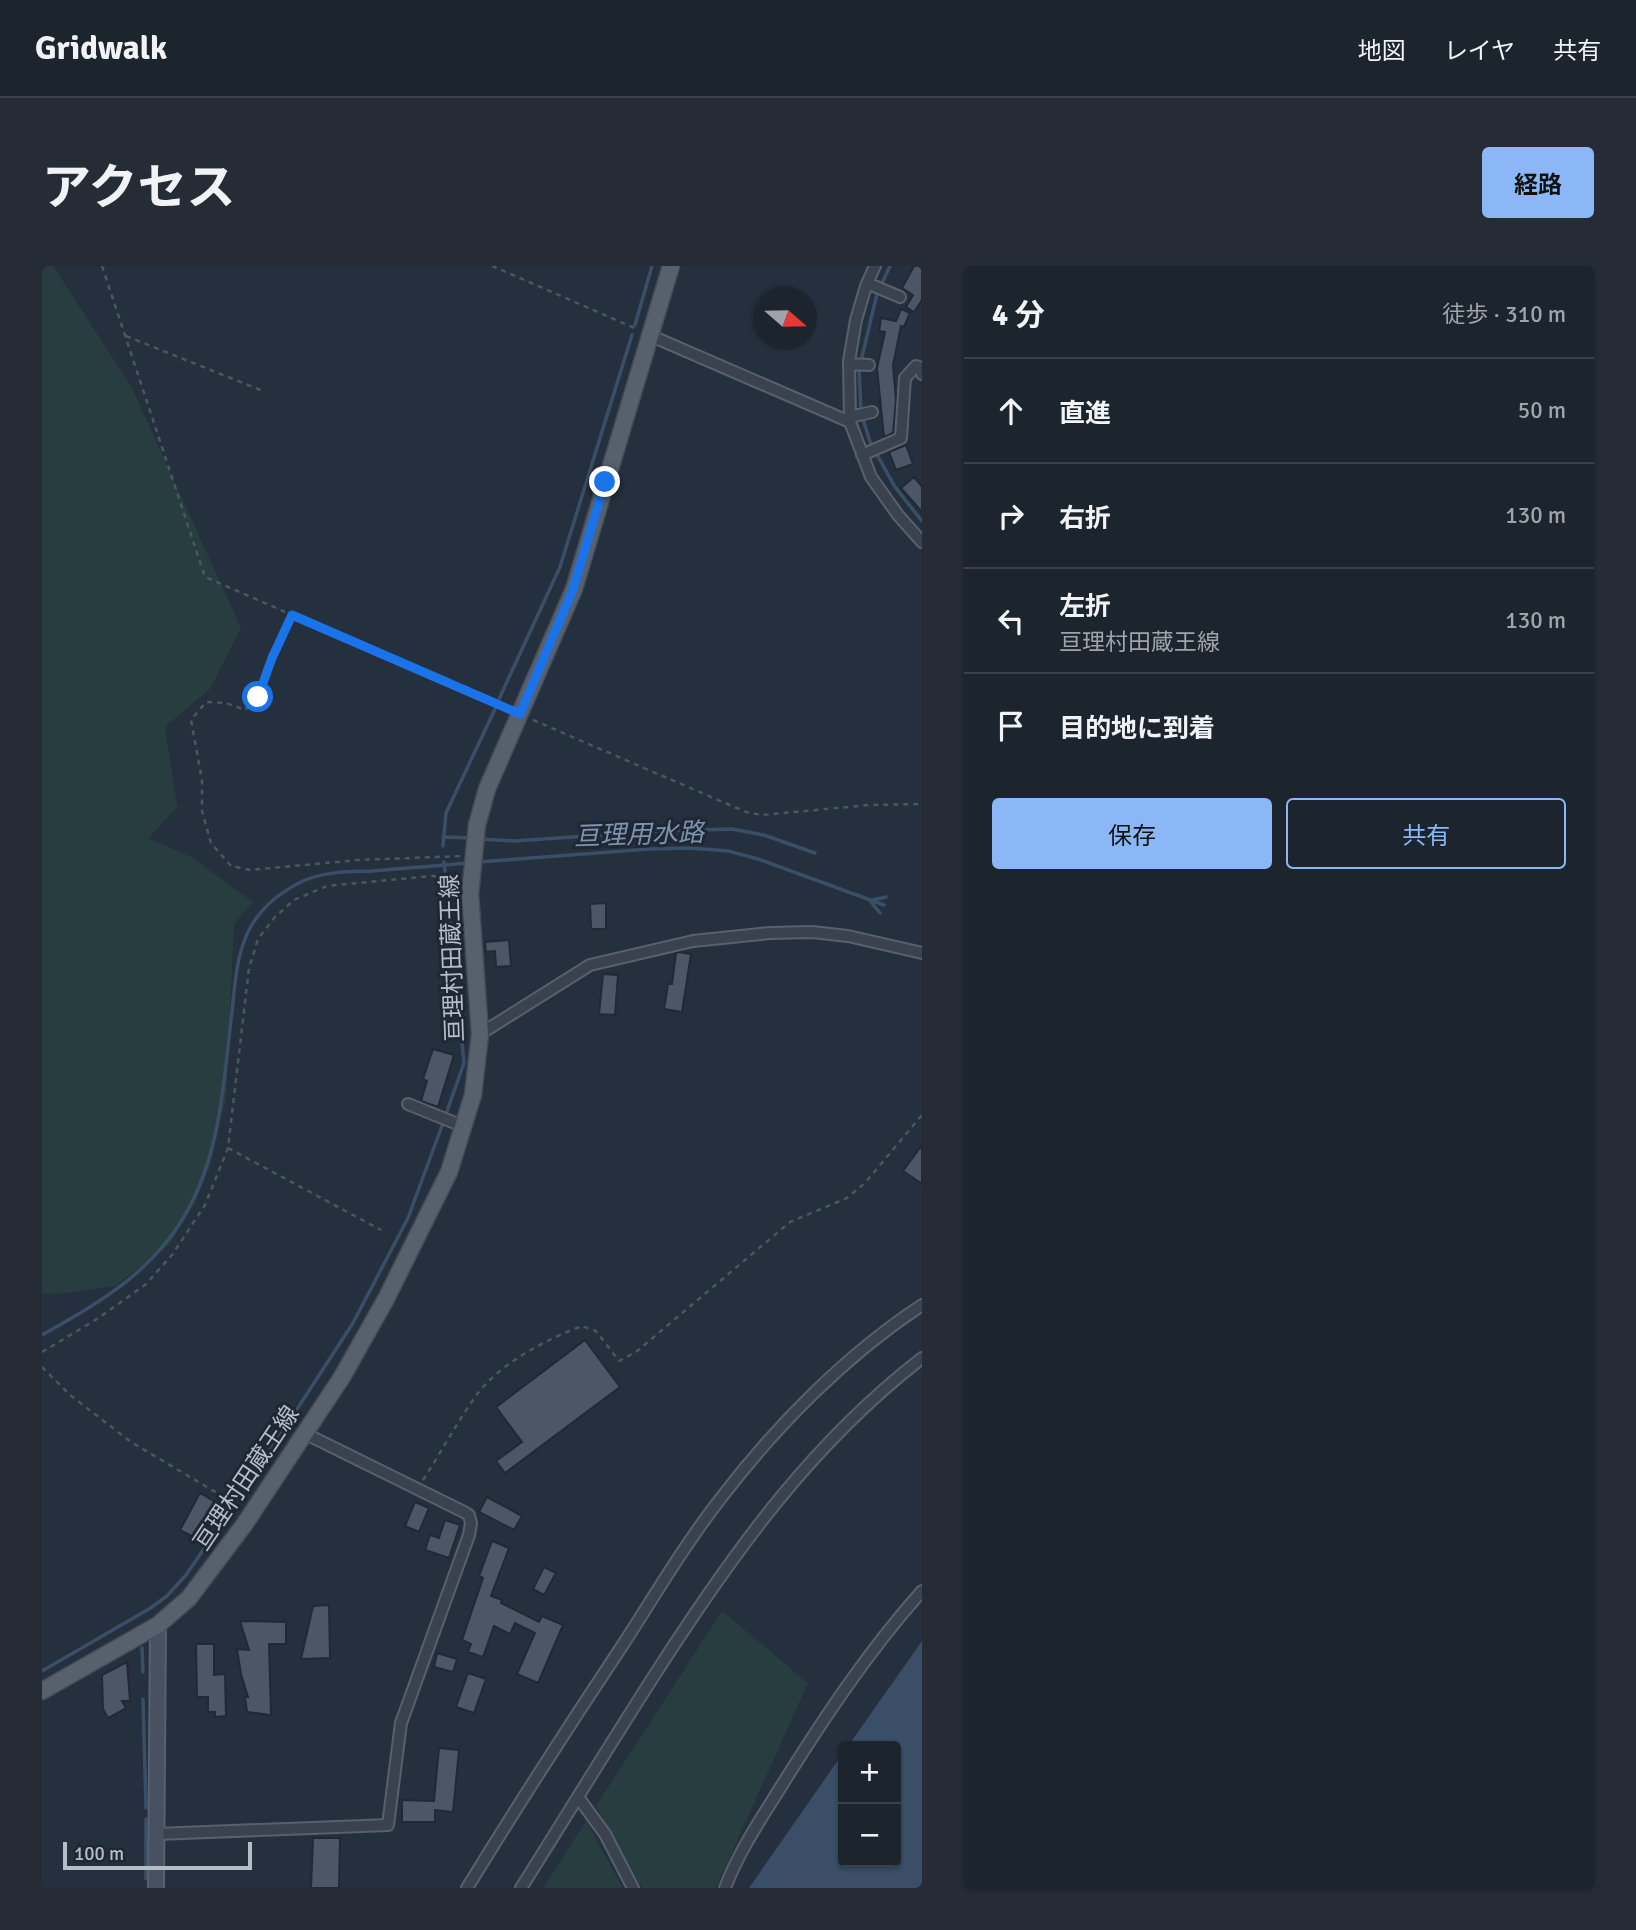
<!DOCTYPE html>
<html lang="ja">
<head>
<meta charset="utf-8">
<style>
  :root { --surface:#1c242e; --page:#252c36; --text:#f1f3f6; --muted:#a0a4aa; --line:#3a414a; --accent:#8cb7f7 }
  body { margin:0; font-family:Signika,"Noto Sans JP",sans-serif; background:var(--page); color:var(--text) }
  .controls { position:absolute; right:21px; bottom:21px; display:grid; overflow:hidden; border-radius:7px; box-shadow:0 2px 5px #0004 }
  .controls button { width:63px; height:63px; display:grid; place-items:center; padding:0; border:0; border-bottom:2px solid var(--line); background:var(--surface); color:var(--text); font:35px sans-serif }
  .compass { position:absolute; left:712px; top:21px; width:63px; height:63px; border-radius:50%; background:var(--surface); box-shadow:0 2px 5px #0004; rotate:110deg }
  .scale { position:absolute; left:21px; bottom:18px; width:189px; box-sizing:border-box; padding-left:7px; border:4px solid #b5bdc9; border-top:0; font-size:19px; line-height:24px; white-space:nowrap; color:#b5bdc9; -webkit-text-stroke:5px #1e2733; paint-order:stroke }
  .stop { position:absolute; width:21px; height:21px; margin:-16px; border:5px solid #1a73e8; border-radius:50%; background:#fff }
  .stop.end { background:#1a73e8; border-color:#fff; box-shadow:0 2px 7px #0008 }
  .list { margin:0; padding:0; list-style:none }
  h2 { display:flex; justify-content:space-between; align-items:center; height:91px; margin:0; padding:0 28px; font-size:30px }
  h2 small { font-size:23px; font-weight:400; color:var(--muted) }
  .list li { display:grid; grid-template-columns:46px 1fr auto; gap:21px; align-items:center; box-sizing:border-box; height:105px; padding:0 28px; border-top:2px solid var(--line) }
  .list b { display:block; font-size:26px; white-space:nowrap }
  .list p { margin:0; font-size:23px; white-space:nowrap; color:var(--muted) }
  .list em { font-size:23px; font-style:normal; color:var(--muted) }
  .actions { display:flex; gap:14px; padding:21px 28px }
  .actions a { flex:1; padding:16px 0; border:2px solid var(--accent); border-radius:7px; text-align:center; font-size:24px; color:var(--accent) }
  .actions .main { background:var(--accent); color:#111 }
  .icon { flex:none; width:38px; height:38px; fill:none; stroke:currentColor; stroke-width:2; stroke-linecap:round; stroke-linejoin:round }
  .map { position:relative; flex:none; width:880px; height:1622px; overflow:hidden; border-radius:7px }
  header { display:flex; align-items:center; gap:42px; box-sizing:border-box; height:98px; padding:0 35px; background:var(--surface); border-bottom:2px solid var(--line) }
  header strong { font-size:33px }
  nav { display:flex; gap:38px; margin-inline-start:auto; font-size:24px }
  .intro { display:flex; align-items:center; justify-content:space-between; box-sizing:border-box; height:168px; padding:0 42px }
  h1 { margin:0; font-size:49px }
  .button { padding:18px 32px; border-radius:7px; background:var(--accent); color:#111; font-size:24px; font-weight:700 }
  main { display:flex; gap:42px; padding:0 42px }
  aside { flex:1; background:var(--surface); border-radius:7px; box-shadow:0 2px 5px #0004 }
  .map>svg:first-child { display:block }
  .green { fill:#273d3f }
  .water { fill:#3a4e67 }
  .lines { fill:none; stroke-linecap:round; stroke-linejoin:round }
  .stream { stroke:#3a4e67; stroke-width:3.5 }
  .building { fill:#4b5767; stroke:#202935; stroke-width:2 }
  .street-casing { stroke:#57606c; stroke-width:14 }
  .secondary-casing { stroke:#57606c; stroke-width:18 }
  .primary-casing { stroke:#424b57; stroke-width:19 }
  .path { stroke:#455a5c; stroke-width:2.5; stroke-dasharray:5 5; stroke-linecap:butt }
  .street { stroke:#39424e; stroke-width:10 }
  .secondary { stroke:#475161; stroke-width:14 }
  .primary { stroke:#57616e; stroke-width:16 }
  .route { stroke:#1a73e8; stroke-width:9 }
  .labels { text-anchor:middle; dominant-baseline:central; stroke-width:6; stroke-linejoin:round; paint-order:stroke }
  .street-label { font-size:24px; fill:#b5bdc9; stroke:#1e2733 }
  .water-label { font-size:26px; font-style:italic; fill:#7c94b0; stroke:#1e2733 }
</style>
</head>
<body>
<header>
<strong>Gridwalk</strong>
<nav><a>地図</a><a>レイヤ</a><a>共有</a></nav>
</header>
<div class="intro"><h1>アクセス</h1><a class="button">経路</a></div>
<main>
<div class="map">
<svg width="880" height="1622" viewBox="0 0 880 1622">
  <rect width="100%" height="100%" fill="#25303e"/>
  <path class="green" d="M 0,0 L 11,0 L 89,120 L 199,362 L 168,423 L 123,461 L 135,541 L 107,572 L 149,591 L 211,636 L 192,658 L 184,832 L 168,900 L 152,939 L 127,979 L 73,1020 L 24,1027 L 0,1028 Z
    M 680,1345 L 766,1417 L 674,1622 L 600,1622 L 554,1540 Z
    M 544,1555 L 581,1622 L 501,1622 Z"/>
  <path class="water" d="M 880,1375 L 880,1622 L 707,1622 L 801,1487 L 801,1596 L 854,1596 L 854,1480 L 806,1480 Z"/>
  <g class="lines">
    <path class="stream" d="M 840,17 L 848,0
      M 593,59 L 610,0
      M 819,95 L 835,28
      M 817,102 L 819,145
      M 821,153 L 829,179
      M 834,187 L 853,221 L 880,255
      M 457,433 L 518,301 L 590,69
      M 401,571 L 429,572
      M 440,573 L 473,575 L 616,565 L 690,563 L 722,569 L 773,587
      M 401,580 L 404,547 L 453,443
      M 402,596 L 403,605
      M 437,596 L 607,583 L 648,582 L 686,585 L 716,593 L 842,639
      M 830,634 L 844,631
      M 829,636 L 838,647
      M 404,848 L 422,797 L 404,619
      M 0,1069 C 62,1034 118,1002 151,934 C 178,879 182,815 189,754 C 193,723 193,690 208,662 C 219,642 239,626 259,616 C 281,605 307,606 331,605 C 363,602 394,600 426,597
      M 196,1234 L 311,1057 L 366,952 L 401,857
      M 100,1382 L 101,1406
      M 0,1405 L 107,1343 L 125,1330 L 144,1309 L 192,1239
      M 101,1433 L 104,1542
      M 104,1613 L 104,1553"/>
  </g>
  <path class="building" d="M 872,0 L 880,0 L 880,34 L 872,46 L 864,41 L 871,29 L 860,22 Z
    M 859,43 L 868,47 L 862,61 L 859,60 L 851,99 L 854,134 L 851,167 L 842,171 L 835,102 L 843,66 L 837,65 L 839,52 L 854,55 Z
    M 864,179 L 871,198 L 854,204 L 847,186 Z
    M 872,211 L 880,221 L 880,246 L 859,222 Z
    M 564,637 L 564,663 L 549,663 L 548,638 Z
    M 467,674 L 469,700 L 454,701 L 453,685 L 444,686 L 443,676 Z
    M 636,686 L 649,688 L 640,746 L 622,743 L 626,718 L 630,718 L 634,687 Z
    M 561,708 L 576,709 L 573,749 L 557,748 Z
    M 391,783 L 412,789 L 396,841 L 379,835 L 385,815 L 381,813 Z
    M 880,879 L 880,918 L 861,905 Z
    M 543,1074 L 578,1121 L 463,1207 L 454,1195 L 480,1176 L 454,1141 Z
    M 158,1227 L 173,1236 L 153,1272 L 138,1264 Z
    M 445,1231 L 480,1250 L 472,1264 L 437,1246 Z
    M 373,1236 L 387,1242 L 377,1266 L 363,1260 Z
    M 403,1254 L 418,1259 L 407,1292 L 383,1284 L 388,1269 L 397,1272 Z
    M 450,1275 L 467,1282 L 449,1330 L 460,1334 L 459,1337 L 497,1356 L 500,1350 L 521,1359 L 496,1417 L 475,1408 L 493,1367 L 473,1357 L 468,1368 L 452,1360 L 441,1391 L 426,1386 L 429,1378 L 420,1374 L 441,1312 L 437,1310 Z
    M 502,1301 L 514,1307 L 502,1329 L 491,1323 Z
    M 287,1339 L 288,1392 L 259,1393 L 271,1340 Z
    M 198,1355 L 244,1356 L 244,1378 L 227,1378 L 229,1449 L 205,1446 L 203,1431 L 206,1431 L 199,1408 L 195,1383 L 207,1384 Z
    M 154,1378 L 172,1378 L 172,1409 L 183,1408 L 184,1450 L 173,1451 L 173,1446 L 166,1446 L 166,1431 L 155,1431 Z
    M 395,1387 L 415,1393 L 411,1406 L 392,1401 Z
    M 85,1396 L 88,1435 L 80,1435 L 84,1442 L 66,1452 L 61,1443 L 60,1409 Z
    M 426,1407 L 444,1413 L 432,1447 L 414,1441 Z
    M 397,1482 L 417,1484 L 411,1546 L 393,1544 L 393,1556 L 360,1556 L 360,1534 L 392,1535 Z
    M 271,1572 L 298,1572 L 297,1622 L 269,1622 Z"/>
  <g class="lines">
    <g class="street-casing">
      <path id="street" d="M 833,0 L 824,20 L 814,54 L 807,95 L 808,156 L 829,211 L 856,249 L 880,276
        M 825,17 L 858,31
        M 607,69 L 808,156
        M 807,98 L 827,99
        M 808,151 L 830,146
        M 820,189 L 859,172 L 863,112 L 874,100 L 879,102 L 880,108
        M 438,768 L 548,699 L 651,675 L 728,667 L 770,666 L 806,670 L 880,687
        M 366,838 L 423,861
        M 536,1531 L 563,1568 L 591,1622
        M 114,1568 L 346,1559 L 359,1457 L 427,1269 L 429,1257 L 427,1249 L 422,1246 L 262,1167
        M 425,1622 C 476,1539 528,1458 582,1377 C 613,1329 643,1278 679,1232 C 734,1160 804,1089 880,1039
        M 479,1622 C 525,1549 570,1475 617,1402 C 692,1286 769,1178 880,1092
        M 683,1622 C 697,1585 719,1553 740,1519 C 782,1452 827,1384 880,1325"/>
    </g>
    <g class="secondary-casing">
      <path id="secondary" d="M 114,1622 L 116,1359"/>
    </g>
    <g class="primary-casing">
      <path id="primary" d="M 0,1425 L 116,1359 L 147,1332 L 202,1259 L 300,1111 L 344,1033 L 407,906 L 431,829 L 438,768 L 428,628 L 435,559 L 445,523 L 532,323 L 629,0"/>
    </g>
    <path class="path" d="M 60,0 L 163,311 L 466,443
      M 450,0 L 595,63
      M 84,70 L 221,125
      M 249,350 L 216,431 L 203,444 L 184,437 L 164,436 L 149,454 L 160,514 L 160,545 L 169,577 L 189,600 L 208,604 L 316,594 L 420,590
      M 491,454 L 704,546 L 720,549 L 827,539 L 880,538
      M 186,882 L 339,964
      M 0,1086 L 55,1053 L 103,1019 L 130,989 L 163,939 L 186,882 L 207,702 L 216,673 L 233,651 L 252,634 L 285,620 L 389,610 L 418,611
      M 0,1101 L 28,1129 L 89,1176 L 197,1240
      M 381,1214 C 400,1185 416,1154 436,1127 C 459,1097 505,1073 540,1060 L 554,1065 L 577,1095 L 594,1086 L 748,956 L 805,932 L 823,917 L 880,849"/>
    <use href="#street" class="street"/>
    <use href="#secondary" class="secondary"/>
    <use href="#primary" class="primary"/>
  </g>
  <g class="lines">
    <path class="route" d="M 216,431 L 230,392 L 250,349 L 478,448 L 531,323 L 563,216"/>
  </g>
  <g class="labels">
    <g class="street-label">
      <text transform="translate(410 692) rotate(-92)">亘理村田蔵王線</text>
      <text transform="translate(204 1212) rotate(-56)">亘理村田蔵王線</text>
    </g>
    <g class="water-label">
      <text transform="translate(597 569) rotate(-2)">亘理用水路</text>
    </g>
  </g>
</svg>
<div class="controls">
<button>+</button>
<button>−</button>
</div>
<svg class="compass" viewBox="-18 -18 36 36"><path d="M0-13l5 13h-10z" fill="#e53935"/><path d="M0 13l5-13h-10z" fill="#a0a4aa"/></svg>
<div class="scale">100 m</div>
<div class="stop" style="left:216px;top:431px"></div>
<div class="stop end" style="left:563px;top:216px"></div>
</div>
<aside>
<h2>4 分<small>徒歩 · 310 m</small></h2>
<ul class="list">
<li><svg class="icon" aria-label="ahead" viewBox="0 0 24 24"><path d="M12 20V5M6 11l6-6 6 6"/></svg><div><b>直進</b></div><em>50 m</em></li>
<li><svg class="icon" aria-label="right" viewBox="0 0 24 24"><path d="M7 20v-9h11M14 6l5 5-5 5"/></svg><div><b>右折</b></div><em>130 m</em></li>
<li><svg class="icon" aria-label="left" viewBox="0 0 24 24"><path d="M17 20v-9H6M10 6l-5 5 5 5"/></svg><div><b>左折</b><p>亘理村田蔵王線</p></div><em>130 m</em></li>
<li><svg class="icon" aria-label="arrive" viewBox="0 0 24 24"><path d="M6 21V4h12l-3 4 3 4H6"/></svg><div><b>目的地に到着</b></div></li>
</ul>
<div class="actions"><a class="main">保存</a><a>共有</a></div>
</aside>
</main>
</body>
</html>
